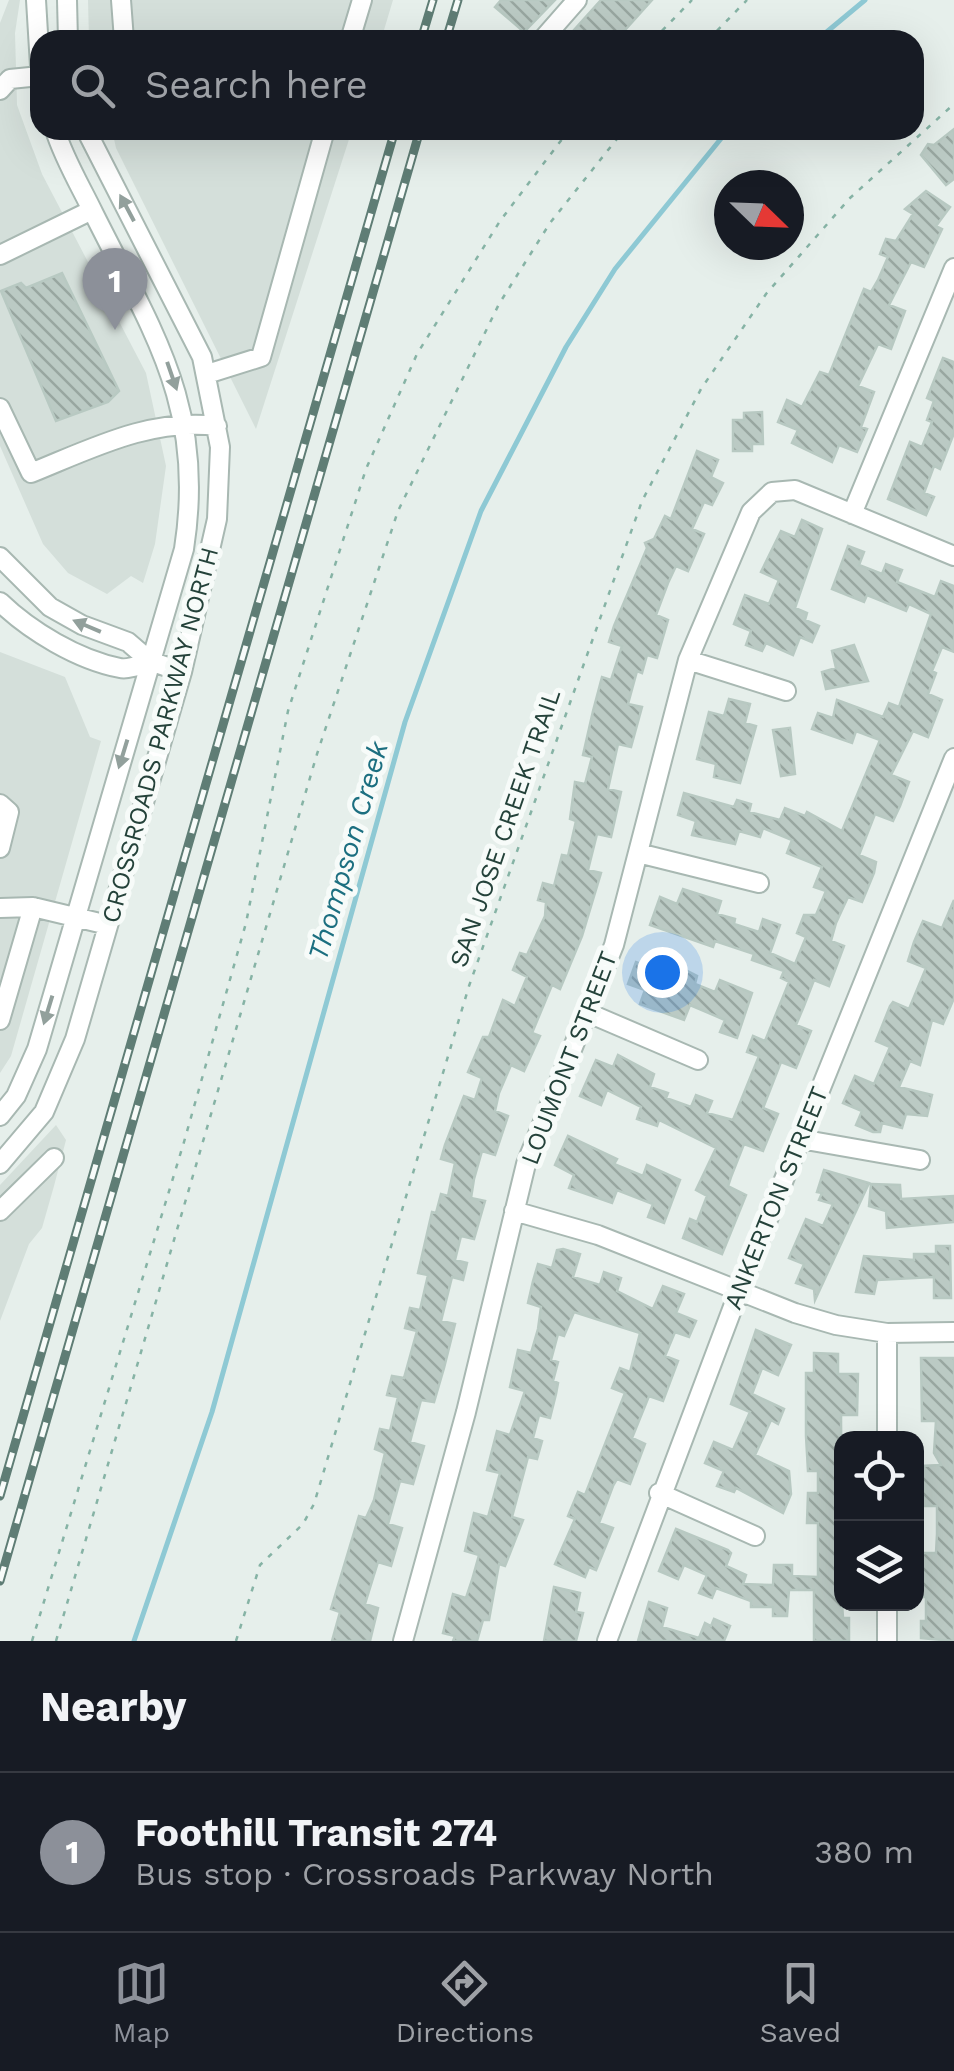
<!DOCTYPE html>
<html lang="en">
<head>
<meta charset="utf-8">
<style>
  :root { --surface:#171b24; --page:#242831; --text:#f1f3f6; --muted:#9ea1a6; --line:#363941; --accent:#8c9099 }
  body { margin:0; font-family:"Work Sans",sans-serif; background:var(--page); color:var(--text) }
  .controls { position:absolute; right:30px; bottom:30px; display:grid; overflow:hidden; border-radius:20px; box-shadow:0 10px 40px #0002 }
  .controls button { width:90px; height:90px; display:grid; place-items:center; padding:0; border:0; border-bottom:2px solid var(--line); background:var(--surface); color:var(--text); font:50px sans-serif }
  .compass { position:absolute; left:714px; top:170px; width:90px; height:90px; border-radius:50%; background:var(--surface); box-shadow:0 10px 40px #0002; rotate:113deg }
  .you { position:absolute; left:662px; top:972px; width:35px; height:35px; margin:-25px; border:8px solid #fff; border-radius:50%; background:#1a73e8; box-shadow:0 0 0 15px #1a73e833 }
  .badge { display:grid; place-items:center; width:65px; height:65px; border-radius:50%; background:var(--accent); color:#fff; font-size:32px; font-weight:700 }
  .pin { position:absolute; translate:-50% -82px; filter:drop-shadow(0 2px 5px #0008) }
  .pin::after { content:''; position:absolute; top:52px; width:35px; height:30px; background:inherit; clip-path:polygon(0 0,100% 0,50% 100%) }
  .list { margin:0; padding:0; list-style:none }
  h2 { display:flex; justify-content:space-between; align-items:center; height:130px; margin:0; padding:0 40px; font-size:42px }
  h2 small { font-size:32px; font-weight:400; color:var(--muted) }
  .list li { display:grid; grid-template-columns:65px 1fr auto; gap:30px; align-items:center; box-sizing:border-box; height:160px; padding:0 40px; border-top:2px solid var(--line) }
  .list b { display:block; font-size:38px; white-space:nowrap }
  .list p { margin:0; font-size:32px; white-space:nowrap; color:var(--muted) }
  .list em { font-size:32px; font-style:normal; color:var(--muted) }
  .icon { flex:none; width:55px; height:55px; fill:none; stroke:currentColor; stroke-width:2; stroke-linecap:round; stroke-linejoin:round }
  .map { position:relative; flex:none; width:954px; height:1641px; overflow:hidden }
  .search { position:absolute; background:var(--surface); box-shadow:0 10px 40px #0002; left:30px; right:30px; top:30px; height:110px; display:flex; align-items:center; gap:25px; box-sizing:border-box; padding:0 35px; border-radius:30px; color:var(--muted); font-size:38px }
  .sheet { height:290px; background:var(--surface) }
  nav { display:flex; justify-content:space-around; align-items:center; box-sizing:border-box; height:140px; border-top:2px solid var(--line); background:var(--surface); font-size:28px; color:var(--muted) }
  nav a { display:grid; justify-items:center; gap:5px }
  nav .on { color:var(--accent) }
  .map>svg:first-child { display:block }
  .built { fill:#d4dfda }
  .lines { fill:none; stroke-linecap:round; stroke-linejoin:round }
  .stream { stroke:#8ec9d4; stroke-width:5 }
  .building { fill:url(#building-back-hatch); stroke:#b8c9c2; stroke-width:2.5 }
  .minor-casing { stroke:#a8b8b2; stroke-width:22 }
  .path { stroke:#86b3a5; stroke-width:2.5; stroke-dasharray:5 8; stroke-linecap:butt }
  .minor { stroke:#fff; stroke-width:18 }
  .rail-casing { stroke:#5f7d75; stroke-width:9 }
  .rail { stroke:#f7fbf9; stroke-width:5; stroke-dasharray:15; stroke-linecap:butt }
  .oneway { fill:#92a09c }
  .labels { text-anchor:middle; dominant-baseline:central; stroke-width:10; stroke-linejoin:round; paint-order:stroke }
  .street-label { font-size:25px; fill:#24423a; stroke:#f7fbf9 }
  .water-label { font-size:28px; font-style:italic; fill:#1c6f80; stroke:#f7fbf9 }
</style>
</head>
<body>
<div class="map">
<svg width="954" height="1641" viewBox="0 0 954 1641">
  <defs>
    <pattern id="building-back-hatch" width="6" height="6" patternUnits="userSpaceOnUse" patternTransform="scale(2.5)"><rect width="6" height="6" fill="#bbcac4"/><path d="M-1 5l2 2M0 0l6 6M5-1l2 2" fill="none" stroke="#98a6a0"/></pattern>
  </defs>
  <rect width="100%" height="100%" fill="#e6efeb"/>
  <path class="built" d="M 9,0 L 20,0 L 15,33 L 17,105 L 42,174 L 146,373 L 166,466 L 155,544 L 143,583 L 131,576 L 107,594 L 68,573 L 43,544 L 0,446 L 0,23 Z
    M 88,0 L 393,0 L 381,40 L 89,40 Z
    M 112,130 L 352,130 L 256,429 L 116,148 Z
    M 0,652 L 65,677 L 90,737 L 101,741 L 11,1056 L 0,1073 Z
    M 56,1125 L 66,1140 L 54,1186 L 42,1228 L 29,1244 L 0,1321 L 0,1185 Z"/>
  <g class="lines">
    <path class="stream" d="M 817,40 L 865,0
      M 134,1641 L 212,1412 L 405,722 L 481,511 L 566,347 L 615,269 L 728,130"/>
  </g>
  <path class="building" d="M 501,0 L 555,0 L 524,32 L 495,7 Z
    M 601,0 L 652,0 L 616,40 L 565,40 Z
    M 954,129 L 954,179 L 946,185 L 921,155 L 928,144 L 934,145 Z
    M 926,191 L 950,207 L 936,226 L 942,229 L 924,267 L 911,262 L 889,305 L 905,311 L 891,349 L 878,344 L 858,386 L 874,392 L 861,427 L 867,429 L 857,452 L 839,445 L 832,462 L 792,443 L 798,430 L 778,422 L 787,400 L 802,407 L 820,372 L 829,375 L 864,289 L 871,292 L 878,280 L 888,257 L 880,254 L 886,239 L 896,241 L 913,214 L 905,209 Z
    M 62,273 L 119,391 L 108,402 L 56,421 L 1,291 L 21,283 L 26,288 Z
    M 943,358 L 954,362 L 954,433 L 940,469 L 934,466 L 924,493 L 934,497 L 926,515 L 888,499 L 910,442 L 922,447 L 932,422 L 927,420 L 934,401 L 927,398 Z
    M 762,412 L 763,444 L 752,444 L 752,451 L 733,451 L 733,420 L 744,420 L 744,413 Z
    M 697,451 L 718,460 L 711,477 L 723,483 L 712,505 L 704,502 L 692,529 L 704,534 L 688,571 L 676,566 L 668,583 L 656,615 L 668,620 L 657,658 L 647,655 L 642,673 L 637,671 L 628,704 L 642,707 L 631,747 L 618,744 L 608,789 L 621,792 L 611,837 L 597,834 L 588,870 L 601,873 L 582,936 L 560,989 L 552,985 L 532,1033 L 540,1036 L 524,1071 L 511,1065 L 499,1093 L 495,1111 L 508,1116 L 495,1155 L 482,1151 L 474,1179 L 471,1198 L 485,1201 L 474,1239 L 461,1236 L 455,1260 L 467,1263 L 463,1280 L 452,1277 L 441,1321 L 455,1324 L 444,1368 L 434,1402 L 421,1400 L 410,1442 L 424,1446 L 413,1484 L 400,1481 L 388,1524 L 402,1528 L 391,1566 L 378,1562 L 365,1604 L 378,1608 L 370,1641 L 332,1641 L 340,1612 L 331,1609 L 359,1516 L 366,1518 L 374,1500 L 385,1453 L 375,1449 L 380,1429 L 390,1431 L 398,1397 L 387,1395 L 392,1376 L 404,1378 L 417,1331 L 405,1328 L 410,1308 L 420,1310 L 428,1275 L 418,1273 L 432,1212 L 436,1213 L 441,1194 L 448,1196 L 455,1163 L 441,1159 L 445,1145 L 464,1096 L 475,1100 L 482,1078 L 468,1072 L 483,1037 L 489,1037 L 503,1000 L 515,1006 L 527,977 L 513,970 L 520,953 L 527,955 L 545,916 L 546,902 L 538,900 L 543,883 L 554,886 L 562,855 L 568,856 L 576,821 L 570,819 L 575,782 L 585,784 L 592,757 L 583,755 L 593,711 L 602,677 L 611,680 L 622,646 L 609,642 L 614,626 L 647,548 L 645,543 L 654,539 L 665,516 L 671,519 Z
    M 802,520 L 822,529 L 795,608 L 807,613 L 805,620 L 819,626 L 812,642 L 800,637 L 793,655 L 766,643 L 762,651 L 746,645 L 751,631 L 734,624 L 745,595 L 769,604 L 779,580 L 761,572 L 781,531 L 795,537 Z
    M 848,546 L 864,552 L 859,565 L 882,574 L 886,564 L 902,570 L 897,582 L 935,597 L 941,581 L 954,586 L 954,652 L 942,647 L 932,671 L 936,673 L 928,694 L 942,700 L 928,737 L 913,731 L 891,775 L 909,782 L 900,806 L 893,821 L 875,814 L 859,855 L 876,862 L 874,873 L 862,902 L 848,897 L 836,923 L 831,941 L 844,946 L 829,986 L 814,980 L 804,1006 L 796,1025 L 811,1031 L 796,1068 L 781,1062 L 763,1108 L 778,1114 L 763,1151 L 744,1144 L 731,1177 L 728,1186 L 746,1195 L 722,1254 L 683,1238 L 690,1219 L 697,1222 L 707,1196 L 696,1190 L 716,1148 L 659,1120 L 657,1126 L 637,1119 L 641,1107 L 607,1090 L 601,1105 L 580,1096 L 596,1060 L 613,1067 L 618,1055 L 654,1074 L 650,1087 L 668,1093 L 666,1098 L 691,1107 L 696,1095 L 712,1101 L 707,1113 L 733,1120 L 759,1056 L 747,1052 L 753,1036 L 765,1041 L 789,982 L 781,978 L 784,971 L 752,960 L 754,954 L 715,941 L 713,947 L 650,925 L 660,897 L 677,904 L 683,889 L 721,901 L 717,914 L 735,919 L 734,924 L 759,932 L 763,919 L 780,925 L 770,953 L 795,964 L 806,937 L 797,933 L 804,915 L 816,915 L 826,891 L 814,887 L 822,867 L 787,853 L 792,840 L 763,828 L 760,837 L 739,831 L 735,844 L 692,835 L 696,821 L 678,815 L 684,793 L 734,807 L 737,800 L 751,804 L 749,812 L 780,820 L 785,808 L 805,816 L 807,812 L 842,831 L 880,740 L 856,731 L 852,743 L 812,729 L 818,713 L 833,718 L 837,700 L 883,717 L 889,703 L 899,707 L 931,614 L 909,604 L 906,611 L 867,595 L 864,602 L 832,589 Z
    M 854,645 L 868,681 L 826,689 L 822,672 L 836,668 L 832,651 Z
    M 729,699 L 750,704 L 745,723 L 756,726 L 740,783 L 714,777 L 716,764 L 697,759 L 709,712 L 724,716 Z
    M 790,728 L 795,774 L 781,776 L 773,730 Z
    M 954,900 L 954,998 L 943,1024 L 932,1020 L 920,1065 L 910,1061 L 899,1087 L 932,1095 L 927,1116 L 906,1114 L 902,1128 L 882,1123 L 880,1132 L 873,1132 L 856,1125 L 862,1111 L 843,1103 L 855,1076 L 874,1084 L 890,1047 L 876,1041 L 890,1006 L 893,1002 L 909,1009 L 926,968 L 908,961 L 914,942 L 923,921 L 942,928 Z
    M 660,957 L 697,976 L 695,984 L 715,992 L 720,980 L 752,993 L 737,1038 L 720,1032 L 725,1020 L 690,1005 L 684,1020 L 640,1004 L 645,990 L 628,984 L 636,962 L 656,969 Z
    M 568,1136 L 617,1159 L 614,1164 L 643,1176 L 647,1165 L 680,1180 L 664,1223 L 648,1217 L 653,1204 L 617,1190 L 612,1203 L 569,1188 L 574,1175 L 555,1165 Z
    M 824,1170 L 869,1183 L 815,1300 L 814,1289 L 796,1283 L 804,1264 L 789,1258 L 806,1219 L 823,1226 L 833,1204 L 819,1200 L 822,1193 L 817,1192 Z
    M 871,1184 L 900,1185 L 901,1199 L 954,1196 L 954,1222 L 887,1228 L 886,1211 L 869,1206 Z
    M 936,1246 L 950,1246 L 951,1298 L 934,1298 L 934,1277 L 877,1280 L 874,1294 L 856,1292 L 864,1256 L 914,1260 L 914,1254 L 936,1254 Z
    M 563,1249 L 580,1254 L 573,1277 L 600,1285 L 604,1272 L 621,1278 L 617,1291 L 653,1309 L 663,1286 L 684,1294 L 676,1313 L 696,1321 L 689,1337 L 675,1332 L 665,1356 L 678,1361 L 663,1401 L 649,1396 L 632,1438 L 645,1444 L 630,1484 L 617,1479 L 613,1486 L 599,1523 L 613,1528 L 596,1570 L 589,1567 L 585,1577 L 555,1564 L 575,1519 L 568,1516 L 578,1492 L 585,1495 L 625,1393 L 612,1388 L 620,1368 L 630,1372 L 640,1333 L 574,1312 L 564,1336 L 558,1334 L 551,1360 L 558,1362 L 553,1381 L 558,1383 L 556,1394 L 550,1418 L 539,1415 L 533,1438 L 542,1441 L 537,1459 L 528,1457 L 512,1517 L 523,1520 L 505,1566 L 499,1564 L 489,1620 L 483,1620 L 477,1641 L 453,1641 L 455,1636 L 443,1633 L 453,1594 L 466,1598 L 472,1580 L 479,1555 L 465,1551 L 474,1513 L 488,1517 L 500,1473 L 487,1470 L 497,1431 L 510,1435 L 525,1391 L 510,1387 L 518,1350 L 531,1353 L 538,1329 L 541,1307 L 528,1303 L 533,1281 L 538,1264 L 552,1268 L 557,1250 Z
    M 756,1330 L 791,1345 L 778,1375 L 762,1368 L 752,1394 L 784,1409 L 778,1424 L 771,1420 L 755,1455 L 789,1471 L 791,1494 L 783,1513 L 736,1488 L 734,1492 L 717,1486 L 724,1471 L 705,1463 L 714,1442 L 733,1450 L 750,1412 L 731,1404 Z
    M 814,1353 L 838,1354 L 838,1374 L 858,1374 L 857,1415 L 841,1415 L 842,1604 L 843,1618 L 849,1618 L 849,1641 L 814,1641 L 814,1590 L 789,1590 L 787,1616 L 773,1616 L 773,1607 L 751,1607 L 751,1601 L 716,1588 L 712,1598 L 699,1593 L 707,1575 L 684,1565 L 678,1579 L 659,1571 L 676,1529 L 728,1550 L 731,1553 L 726,1566 L 746,1575 L 743,1584 L 773,1585 L 774,1565 L 792,1565 L 792,1576 L 818,1577 L 818,1523 L 807,1523 L 808,1493 L 818,1493 L 818,1471 L 808,1471 L 806,1436 L 806,1373 L 814,1373 Z
    M 921,1358 L 954,1358 L 954,1641 L 921,1638 L 921,1621 L 926,1621 L 926,1597 L 921,1597 L 922,1553 L 936,1553 L 937,1534 L 937,1506 L 921,1506 L 921,1466 L 941,1465 L 934,1453 L 936,1421 L 922,1421 Z
    M 554,1587 L 580,1593 L 576,1612 L 583,1613 L 576,1641 L 544,1641 Z
    M 649,1602 L 667,1608 L 662,1627 L 699,1638 L 705,1623 L 711,1626 L 714,1619 L 730,1626 L 724,1641 L 638,1641 Z"/>
  <g class="lines">
    <g class="minor-casing">
      <path id="minor" d="M 36,0 L 40,66
        M 67,0 L 68,40
        M 121,0 L 124,40
        M 350,40 L 362,0
        M 542,40 L 577,0
        M 0,90 L 10,79 L 40,76
        M 0,255 L 92,210
        M 207,374 L 261,357 L 325,130
        M 0,408 L 31,473 C 93,448 150,418 217,426
        M 852,514 L 954,268
        M 0,557 L 50,607 L 82,625 L 128,642 L 150,661 L 182,672
        M 0,602 C 30,631 78,660 120,668 C 129,670 141,664 150,661
        M 688,660 L 786,691
        M 0,804 L 9,812 L 0,848
        M 638,853 L 759,883
        M 0,908 L 33,907
        M 586,1012 L 698,1060
        M 0,1020 L 33,907 L 108,925
        M 0,1116 L 16,1096 L 37,1049 L 184,549 C 206,409 154,334 94,214 C 81,187 64,159 55,130
        M 800,1139 L 920,1160
        M 0,1164 L 44,1112 L 75,1039 L 182,672 L 217,519 L 220,447 L 202,357 L 86,130
        M 0,1211 L 54,1158
        M 514,1211 L 598,1235 L 795,1313 L 836,1325 L 887,1333 L 954,1332
        M 887,1333 L 887,1438
        M 659,1493 L 755,1536
        M 887,1604 L 887,1641
        M 403,1641 L 466,1412 L 526,1164 L 614,945 L 688,660 L 751,512 L 772,492 L 795,490 L 954,556
        M 607,1641 L 739,1291 L 954,758"/>
    </g>
    <path class="path" d="M 653,40 L 692,0
      M 708,40 L 747,0
      M 32,1641 L 184,1142 L 246,923 L 288,711 L 366,469 L 417,354 L 500,221 L 569,130
      M 56,1641 L 317,754 L 398,511 L 499,304 L 550,223 L 624,130
      M 236,1641 L 260,1565 L 303,1524 L 314,1504 L 469,986 L 642,501 L 701,389 L 766,294 L 850,198 L 954,104"/>
    <use href="#minor" class="minor"/>
    <g class="rail-casing">
      <path id="rail" d="M 421,40 L 433,0
        M 446,40 L 458,0
        M 0,1496 L 395,130
        M 0,1581 L 420,130"/>
    </g>
    <use href="#rail" class="rail"/>
  </g>
  <defs><path id="oneway-solid" d="M-6-.8H1V-3.2L6.5 0L1 3.2V.8H-6Z" transform="scale(2.5)"/></defs>
  <g class="oneway">
    <use href="#oneway-solid" transform="translate(127 208) rotate(-118)"/>
    <use href="#oneway-solid" transform="translate(172 376) rotate(71)"/>
    <use href="#oneway-solid" transform="translate(87 626) rotate(-157)"/>
    <use href="#oneway-solid" transform="translate(123 754) rotate(107)"/>
    <use href="#oneway-solid" transform="translate(48 1010) rotate(107)"/>
  </g>
  <g class="labels">
    <g class="street-label">
      <text transform="translate(160 735) rotate(-75)">CROSSROADS PARKWAY NORTH</text>
      <text transform="translate(505 828) rotate(-71)">SAN JOSE CREEK TRAIL</text>
      <text transform="translate(569 1058) rotate(-69)">LOUMONT STREET</text>
      <text transform="translate(776 1198) rotate(-68)">ANKERTON STREET</text>
    </g>
    <g class="water-label">
      <text transform="translate(348 851) rotate(-74)">Thompson Creek</text>
    </g>
  </g>
</svg>
<div class="controls">
<button><svg class="icon" aria-label="locate" viewBox="0 0 24 24"><circle cx="12" cy="12" r="6"/><path d="M12 2v4M12 18v4M2 12h4M18 12h4"/></svg></button>
<button><svg class="icon" aria-label="layers" viewBox="0 0 24 24"><path d="M12 4l9 5-9 5-9-5zM3 14l9 5 9-5"/></svg></button>
</div>
<svg class="compass" viewBox="-18 -18 36 36"><path d="M0-13l5 13h-10z" fill="#e53935"/><path d="M0 13l5-13h-10z" fill="#9ea1a6"/></svg>
<div class="you"></div>
<div class="pin badge" style="left:115px;top:330px">1</div>
<div class="search"><svg class="icon" aria-label="search" viewBox="0 0 24 24"><circle cx="10" cy="10" r="6"/><path d="M15 15l6 6"/></svg>Search here</div>
</div>
<section class="sheet">
<h2>Nearby<small></small></h2>
<ul class="list">
<li><span class="badge">1</span><div><b>Foothill Transit 274</b><p>Bus stop · Crossroads Parkway North</p></div><em>380 m</em></li>
</ul>
</section>
<nav>
<a class="on"><svg class="icon" aria-label="map" viewBox="0 0 24 24"><path d="M3 6l6-2 6 2 6-2v14l-6 2-6-2-6 2zM9 4v14M15 6v14"/></svg>Map</a>
<a><svg class="icon" aria-label="directions" viewBox="0 0 24 24"><path d="M12 3l9 9-9 9-9-9zM9 14v-3h6M13 9l2 2-2 2"/></svg>Directions</a>
<a><svg class="icon" aria-label="saved" viewBox="0 0 24 24"><path d="M7 4h10v16l-5-4-5 4z"/></svg>Saved</a>
</nav>
</body>
</html>
